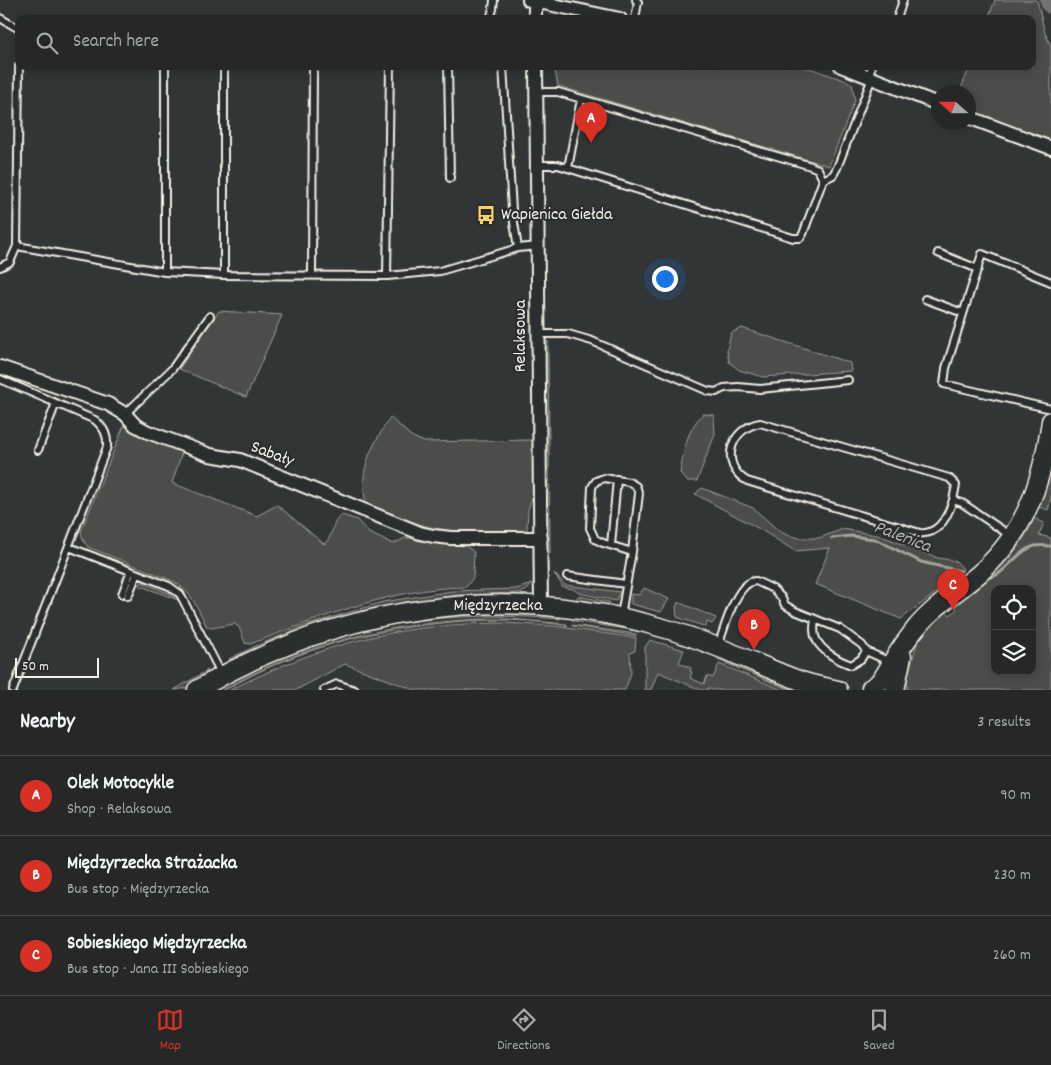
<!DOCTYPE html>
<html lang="en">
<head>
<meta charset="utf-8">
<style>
  :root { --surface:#262828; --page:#2e3030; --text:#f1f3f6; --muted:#a4a6a8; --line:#424445; --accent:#d93025 }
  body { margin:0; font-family:Dekko,sans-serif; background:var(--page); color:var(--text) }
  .controls { position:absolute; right:15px; bottom:15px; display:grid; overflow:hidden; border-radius:10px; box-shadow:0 2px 12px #0003 }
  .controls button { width:45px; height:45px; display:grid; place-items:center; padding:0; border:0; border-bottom:1px solid var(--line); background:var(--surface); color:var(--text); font:25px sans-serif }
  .compass { position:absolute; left:931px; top:85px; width:45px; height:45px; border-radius:50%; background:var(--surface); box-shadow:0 2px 12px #0003; rotate:291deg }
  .scale { position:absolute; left:15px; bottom:12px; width:84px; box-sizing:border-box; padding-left:5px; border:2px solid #f4f1e8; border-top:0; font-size:14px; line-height:18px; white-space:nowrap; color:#f4f1e8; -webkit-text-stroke:4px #2a2d2e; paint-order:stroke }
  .you { position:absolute; left:664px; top:278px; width:18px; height:18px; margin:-12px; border:4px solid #fff; border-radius:50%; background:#1a73e8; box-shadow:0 0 0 8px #1a73e833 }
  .badge { display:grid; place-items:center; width:32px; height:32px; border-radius:50%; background:var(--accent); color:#fff; font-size:16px; font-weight:700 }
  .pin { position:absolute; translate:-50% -41px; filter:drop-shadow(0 1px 2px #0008) }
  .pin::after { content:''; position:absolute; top:26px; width:18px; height:15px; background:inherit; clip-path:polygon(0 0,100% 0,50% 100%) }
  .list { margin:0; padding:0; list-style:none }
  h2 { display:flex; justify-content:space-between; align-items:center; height:65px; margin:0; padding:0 20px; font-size:21px }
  h2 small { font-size:16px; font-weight:400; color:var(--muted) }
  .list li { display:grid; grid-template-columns:32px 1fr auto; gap:15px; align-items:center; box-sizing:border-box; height:80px; padding:0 20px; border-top:1px solid var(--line) }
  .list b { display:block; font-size:19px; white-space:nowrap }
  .list p { margin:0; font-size:16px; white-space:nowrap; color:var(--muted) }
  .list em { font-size:16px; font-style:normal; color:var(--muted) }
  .icon { flex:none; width:28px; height:28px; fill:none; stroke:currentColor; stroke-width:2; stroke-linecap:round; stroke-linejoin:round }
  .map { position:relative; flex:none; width:1051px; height:690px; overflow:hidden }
  .search { position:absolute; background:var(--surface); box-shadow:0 2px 12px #0003; left:15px; right:15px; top:15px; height:55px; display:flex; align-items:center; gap:12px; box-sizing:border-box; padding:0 18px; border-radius:10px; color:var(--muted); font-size:19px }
  .sheet { height:305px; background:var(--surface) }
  nav { display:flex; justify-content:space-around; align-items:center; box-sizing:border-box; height:70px; border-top:1px solid var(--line); background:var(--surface); font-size:14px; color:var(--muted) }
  nav a { display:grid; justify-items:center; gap:2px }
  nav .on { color:var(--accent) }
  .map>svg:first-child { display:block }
  .green { fill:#4b4d4c; stroke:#a09f9a; fill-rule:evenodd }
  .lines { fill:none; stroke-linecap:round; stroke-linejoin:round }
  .stream { stroke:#a6a5a0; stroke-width:3 }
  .river { stroke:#727370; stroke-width:20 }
  .lane-casing { stroke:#f4f1e8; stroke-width:10 }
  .street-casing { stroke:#f4f1e8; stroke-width:16 }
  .secondary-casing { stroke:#f4f1e8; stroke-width:21 }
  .lane { stroke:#2a2d2e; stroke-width:6 }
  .street { stroke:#2a2d2e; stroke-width:12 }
  .secondary { stroke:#2a2d2e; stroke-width:18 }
  .labels { text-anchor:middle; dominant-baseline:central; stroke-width:4; stroke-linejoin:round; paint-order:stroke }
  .poi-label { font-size:18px; fill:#f4f1e8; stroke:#2a2d2e; text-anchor:start }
  .street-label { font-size:18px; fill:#f4f1e8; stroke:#2a2d2e }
  .water-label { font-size:19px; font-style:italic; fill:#b3b2ac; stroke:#2a2d2e }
</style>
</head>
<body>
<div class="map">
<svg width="1051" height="690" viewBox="0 0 1051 690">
  <rect width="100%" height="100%" fill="#323535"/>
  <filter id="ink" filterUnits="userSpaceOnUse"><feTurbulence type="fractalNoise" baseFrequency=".02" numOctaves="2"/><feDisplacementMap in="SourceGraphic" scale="10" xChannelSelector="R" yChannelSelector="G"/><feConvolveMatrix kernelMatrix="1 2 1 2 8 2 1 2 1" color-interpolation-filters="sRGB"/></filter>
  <g filter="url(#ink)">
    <path class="green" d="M 995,0 L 1037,0 L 1045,33 L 1051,46 L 1051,144 L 969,113 L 975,97 L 969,95 L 968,92 L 960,91 L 970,66 L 1032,66 L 1032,19 L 988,19 Z
      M 554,66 L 798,66 L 812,69 L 847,81 L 852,84 L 855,100 L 829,166 L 558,86 Z
      M 219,311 L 282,315 L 246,397 L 179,369 Z
      M 742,328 L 850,363 L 851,371 L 763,377 L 739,370 L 729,362 L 727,350 L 731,333 Z
      M 548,341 L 550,554 L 547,549 L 545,347 Z
      M 703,414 L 714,415 L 715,434 L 697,481 L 687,481 L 680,473 C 684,450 686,431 703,414 Z
      M 390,417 L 411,436 L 424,442 L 533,440 L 534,491 L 528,510 L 527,529 L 525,531 C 496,531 467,533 439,529 C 414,525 390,513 366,504 C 358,467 372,447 390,417 Z
      M 125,423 L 183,449 L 172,483 L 257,516 L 277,505 L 324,544 C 334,537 331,521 342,515 L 357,520 L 369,533 L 393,544 L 405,538 L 417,538 L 435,543 L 466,546 L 474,552 L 473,578 L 466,587 C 391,588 320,618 250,644 L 245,643 L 239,627 L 234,624 L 212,628 L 207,627 C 197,607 192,592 173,581 L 88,547 L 83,540 L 81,531 Z
      M 1051,471 L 1051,498 L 1048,510 L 1039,507 Z
      M 702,488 L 753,508 L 779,531 L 787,535 L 800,538 L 819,538 L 843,529 L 881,536 L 938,558 L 956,561 L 963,569 L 929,598 L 901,619 L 815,584 L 830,548 L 795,551 L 763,531 L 695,494 Z
      M 1034,518 L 1044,523 L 1039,535 L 1051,538 L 1051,690 L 908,690 L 907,679 L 917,643 L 925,631 L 947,612 L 950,615 L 957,609 L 955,606 C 986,583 1019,555 1034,518 ZM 995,589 L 1032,589 L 1032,671 L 995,671 Z
      M 554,573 L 565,585 L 620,592 L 616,601 L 579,593 L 573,589 L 563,587 Z
      M 142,582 L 168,593 L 178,600 L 141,586 L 140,584 Z
      M 532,584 L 528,589 L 521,593 L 458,595 L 396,604 L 307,628 L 270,643 L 237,659 L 229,659 L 258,645 L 304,626 L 383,602 L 452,591 L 516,589 Z
      M 644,588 L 669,599 L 661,612 L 631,604 L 631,594 L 639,595 Z
      M 578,596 L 609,602 L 610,604 L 602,605 L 576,600 Z
      M 678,602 L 716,618 L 712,624 L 707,622 L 706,627 L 677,617 L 676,608 Z
      M 480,613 L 510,613 L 562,617 L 560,619 C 496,614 431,615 368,629 C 348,634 328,640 309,646 L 337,634 L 414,619 Z
      M 479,619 L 510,619 L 567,624 L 567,626 C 529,619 491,619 453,622 C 372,629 295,649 225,690 L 222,690 C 305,643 384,624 479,619 Z
      M 573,619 L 612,623 L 631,628 L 633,630 L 573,621 Z
      M 505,623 L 553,626 L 636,638 L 635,651 L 630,653 L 631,673 L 625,690 L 415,690 L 345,664 L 296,690 L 230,690 C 322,643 402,623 505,623 Z
      M 572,625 L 636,634 L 636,636 L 572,626 Z
      M 650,640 L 684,650 L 679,663 L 691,668 L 690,671 L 692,672 L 690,678 L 704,684 L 707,676 L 713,678 L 719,664 L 783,690 L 713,690 L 708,688 L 707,690 L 701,690 L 658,672 L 651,690 L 645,690 L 645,647 Z
      M 718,659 L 794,690 L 790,690 L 718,660 Z
      M 208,670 C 202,681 187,690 174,690 Z"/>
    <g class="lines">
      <path class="stream" d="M 832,538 L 851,536 L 875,539 L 921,562 L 961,571
        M 990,577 C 1004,576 1017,550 1035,546 C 1040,545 1046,546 1051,546"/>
      <path class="river" d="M 1050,0 L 1051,4"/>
      <g class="lane-casing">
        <path id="lane" d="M 0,18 L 19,29
          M 490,19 L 493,9 L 494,0
          M 635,19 L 638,2 L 636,0
          M 897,19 L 903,0
          M 448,66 L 450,178
          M 503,66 L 512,210 L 518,248
          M 868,77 L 872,66
          M 537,92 L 558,92 L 811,166 L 818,169 L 823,180 L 803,234 L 800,238 L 793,238 L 558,165 L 538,165
          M 568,168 L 581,99
          M 823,180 L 833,175 L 837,168 L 872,78
          M 17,246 L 165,272 L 224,275 L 387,276 L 440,271 L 518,248 L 539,246
          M 938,253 L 978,269
          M 0,267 L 10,262 L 17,246 L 19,66
          M 165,272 L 165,66
          M 224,275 L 224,66
          M 312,275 L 313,66
          M 387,276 L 390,66
          M 1051,282 L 982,254 L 946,368 L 944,384 L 1051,409
          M 925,299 L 963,313
          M 538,334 L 568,334 L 592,341 L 708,391 L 716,392 L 724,388 L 738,387 L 760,389 L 848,380
          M 0,379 L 95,420 C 104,428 108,435 107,447 L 13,690
          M 125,414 L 172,369 L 210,316
          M 38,450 L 56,403
          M 953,500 C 948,516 939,535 920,533 L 747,481 C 719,465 730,428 760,423 L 949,478 L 956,485 L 953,500 L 962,503 L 1011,536
          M 611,545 L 617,479
          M 69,547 L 169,586 L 180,594 L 222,675
          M 567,576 L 626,584
          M 122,594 L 131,571
          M 128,596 L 137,574
          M 621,616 L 625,592 L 632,552 L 634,534 L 639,494 L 636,486 L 629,482 L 604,478 L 596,481 L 592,487 L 590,528 L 595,539 L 603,543 L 632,552
          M 815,619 C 814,626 813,633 816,639 C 821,651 839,661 851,665 L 861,659 L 866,651
          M 718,646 C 724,630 736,581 756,581 L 773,589 L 781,597 L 785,605 L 795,611 L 840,629 L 862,645 L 866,651 L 890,662
          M 324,690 L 337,684 L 355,690"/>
      </g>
      <g class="street-casing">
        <path id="street" d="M 529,0 L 620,19
          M 535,1 L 535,19
          M 536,66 L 541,606
          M 841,66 L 938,104
          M 968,117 L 1051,148
          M 0,367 L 108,404 L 125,414 L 135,425 L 148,432 L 210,455 L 240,460 L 420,533 L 433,536 L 451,538 L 541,538"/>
      </g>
      <g class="secondary-casing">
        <path id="secondary" d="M 871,688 C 884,682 888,667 896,656 C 902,646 909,637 916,628 C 934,606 959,591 980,573 C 1027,531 1042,481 1051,421
          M 197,690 C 340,605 502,581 663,628 C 710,641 755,664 801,681 C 813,685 826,687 838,690
          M 895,690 L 902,656"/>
      </g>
      <use href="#lane" class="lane"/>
      <use href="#street" class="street"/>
      <use href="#secondary" class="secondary"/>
    </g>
  </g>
  <defs>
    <g id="bus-bare" transform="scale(1.5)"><path d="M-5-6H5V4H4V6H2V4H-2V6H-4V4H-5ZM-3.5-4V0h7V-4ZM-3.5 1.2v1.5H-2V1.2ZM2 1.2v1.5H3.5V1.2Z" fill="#ffd166" stroke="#2a2d2e" stroke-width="2.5" paint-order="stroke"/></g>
  </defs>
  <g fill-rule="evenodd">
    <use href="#bus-bare" x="486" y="215"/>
  </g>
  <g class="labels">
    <g class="poi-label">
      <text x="501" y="215">Wapienica Giełda</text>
    </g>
    <g class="street-label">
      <text transform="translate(521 336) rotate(-90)">Relaksowa</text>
      <text transform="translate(272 455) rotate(21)">Sabały</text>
      <text x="498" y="606">Międzyrzecka</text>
    </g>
    <g class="water-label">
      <text transform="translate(902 538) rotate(21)">Palenica</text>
    </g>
  </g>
</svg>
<div class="controls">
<button><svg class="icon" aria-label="locate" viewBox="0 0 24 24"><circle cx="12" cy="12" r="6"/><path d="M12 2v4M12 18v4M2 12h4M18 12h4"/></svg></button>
<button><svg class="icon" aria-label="layers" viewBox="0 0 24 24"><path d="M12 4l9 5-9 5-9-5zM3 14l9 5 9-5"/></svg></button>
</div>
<svg class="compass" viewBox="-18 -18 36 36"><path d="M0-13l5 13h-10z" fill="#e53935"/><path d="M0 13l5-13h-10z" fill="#a4a6a8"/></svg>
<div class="scale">50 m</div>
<div class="you"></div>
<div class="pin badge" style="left:591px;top:143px">A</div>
<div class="pin badge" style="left:754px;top:650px">B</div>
<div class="pin badge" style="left:953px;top:610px">C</div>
<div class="search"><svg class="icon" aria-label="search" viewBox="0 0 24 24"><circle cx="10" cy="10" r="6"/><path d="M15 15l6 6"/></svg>Search here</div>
</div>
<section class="sheet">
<h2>Nearby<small>3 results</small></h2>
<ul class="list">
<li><span class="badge">A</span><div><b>Olek Motocykle</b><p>Shop · Relaksowa</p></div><em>90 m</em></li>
<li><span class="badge">B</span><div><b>Międzyrzecka Strażacka</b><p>Bus stop · Międzyrzecka</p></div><em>230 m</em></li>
<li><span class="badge">C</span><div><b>Sobieskiego Międzyrzecka</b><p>Bus stop · Jana III Sobieskiego</p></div><em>260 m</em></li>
</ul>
</section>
<nav>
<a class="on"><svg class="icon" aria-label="map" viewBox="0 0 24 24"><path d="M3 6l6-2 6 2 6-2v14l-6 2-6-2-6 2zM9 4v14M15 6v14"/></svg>Map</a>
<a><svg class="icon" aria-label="directions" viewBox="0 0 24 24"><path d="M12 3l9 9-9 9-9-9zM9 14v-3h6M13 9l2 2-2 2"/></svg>Directions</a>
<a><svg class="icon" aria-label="saved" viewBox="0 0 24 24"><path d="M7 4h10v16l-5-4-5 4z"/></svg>Saved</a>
</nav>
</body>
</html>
